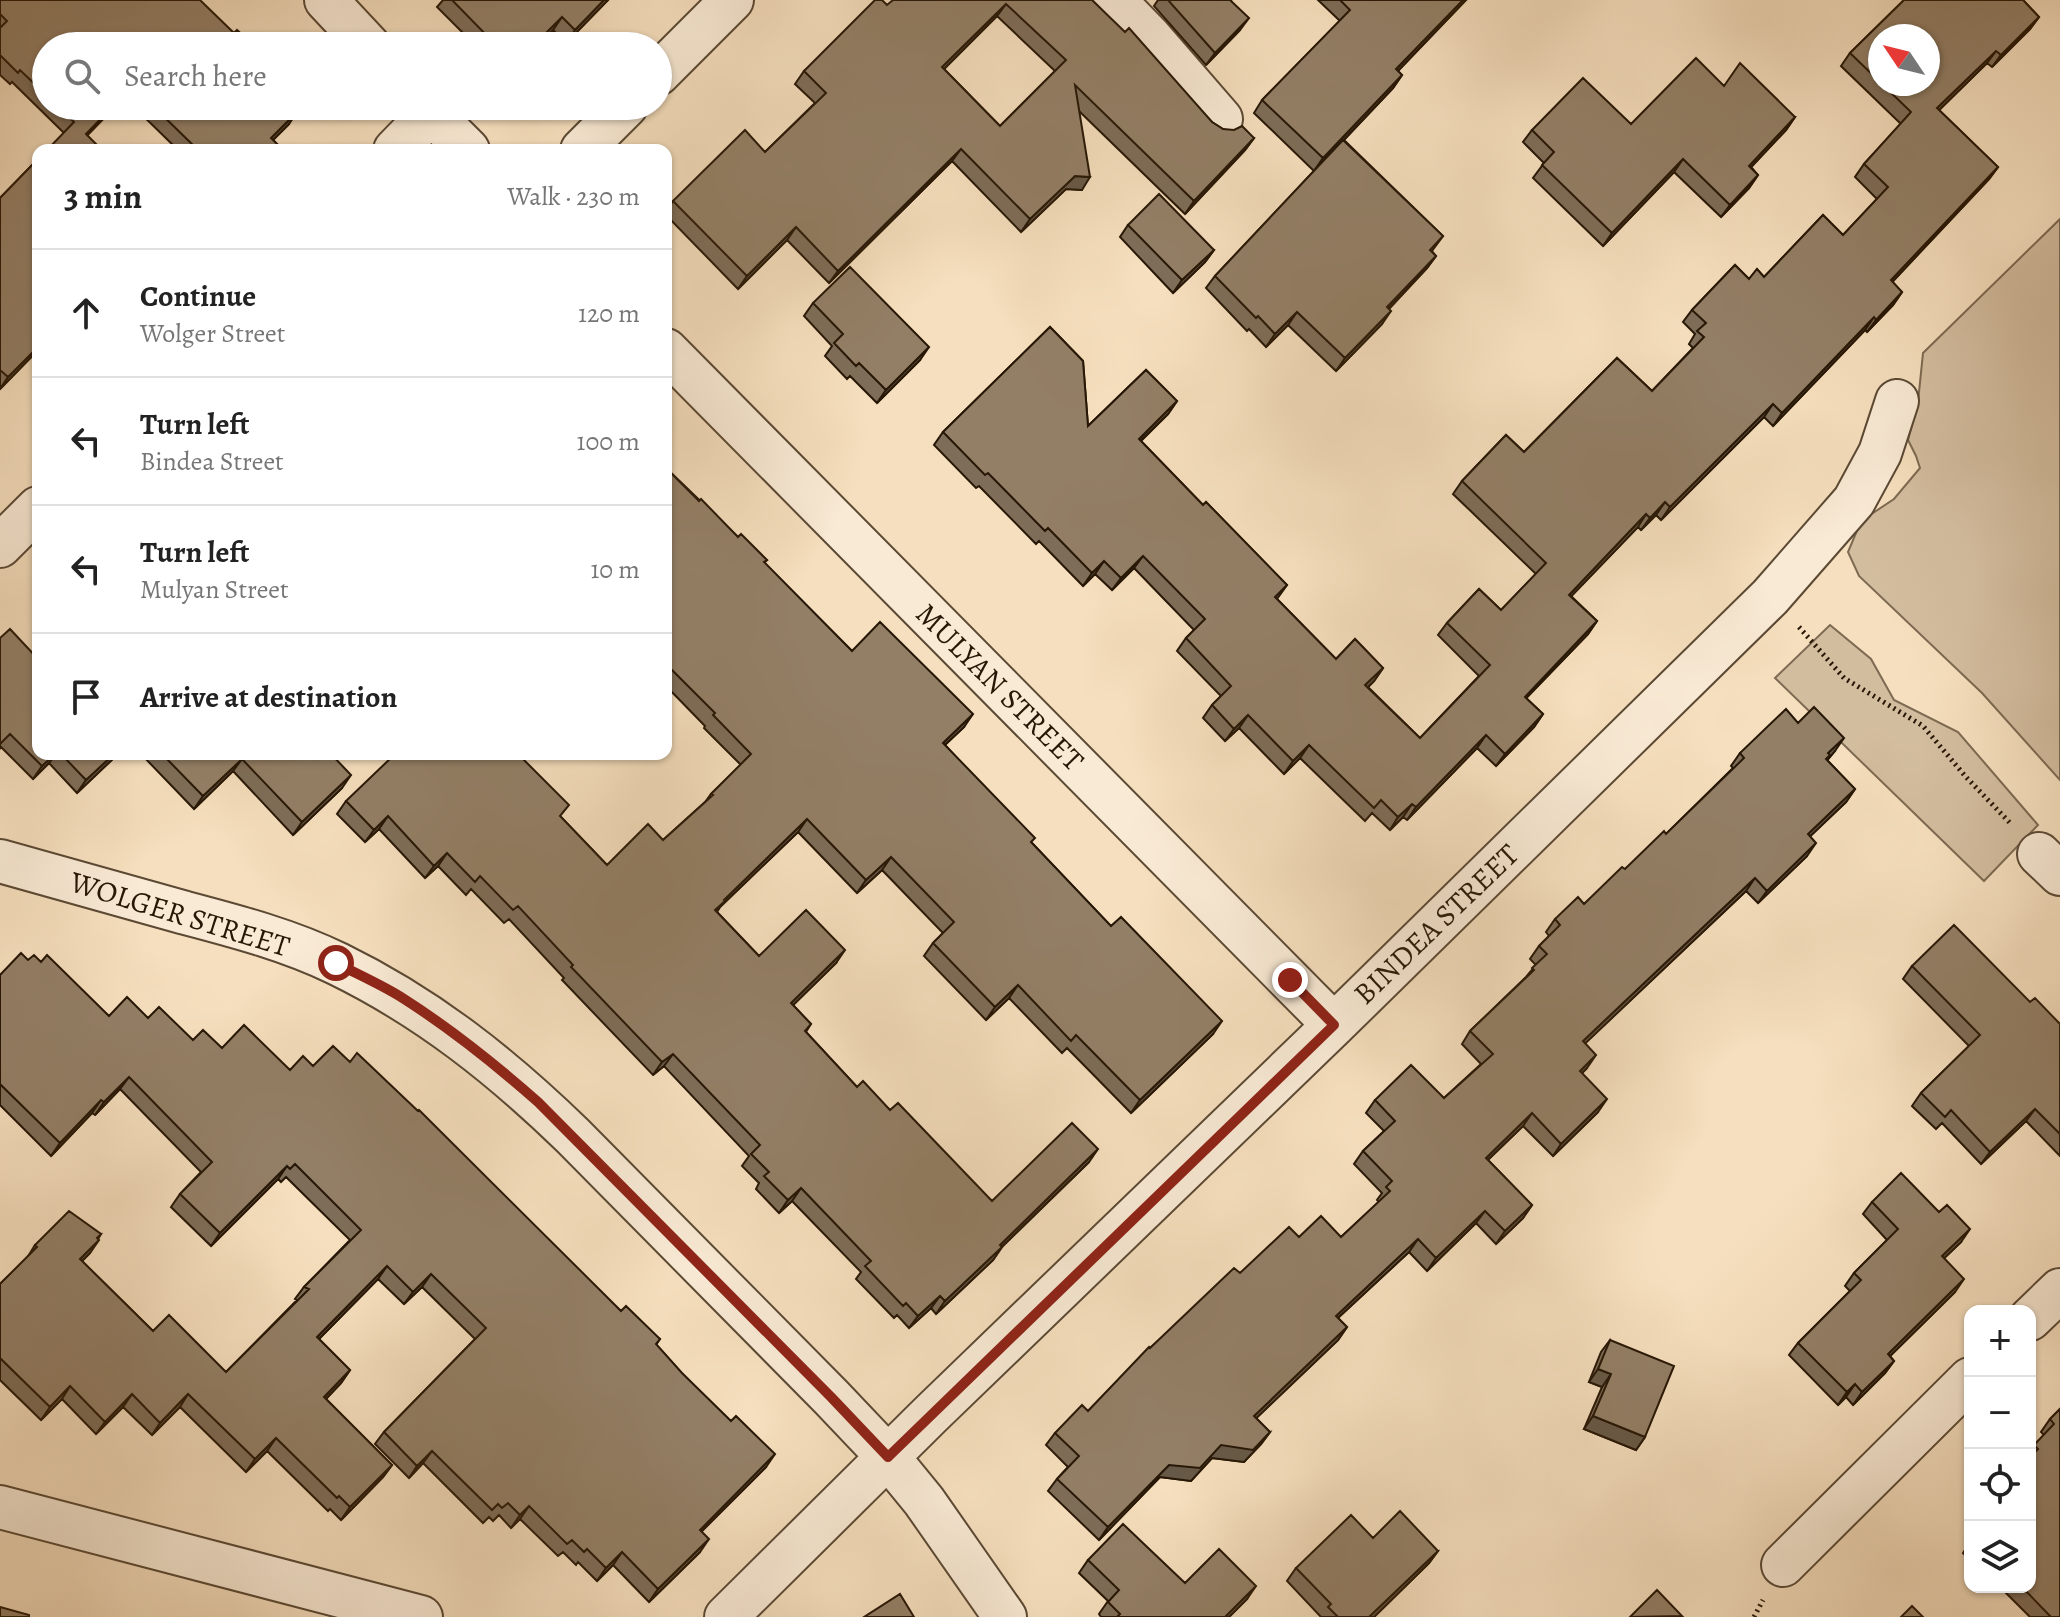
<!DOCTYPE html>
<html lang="en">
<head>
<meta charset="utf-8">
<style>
  :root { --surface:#fff; --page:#f2f2f2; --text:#222; --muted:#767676; --line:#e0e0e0 }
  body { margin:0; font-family:Alegreya,serif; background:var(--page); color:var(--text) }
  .controls { position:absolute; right:24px; bottom:24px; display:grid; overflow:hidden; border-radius:16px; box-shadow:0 2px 6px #0004 }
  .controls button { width:72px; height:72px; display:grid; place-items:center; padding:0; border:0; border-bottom:2px solid var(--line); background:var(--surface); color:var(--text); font:40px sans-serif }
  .compass { position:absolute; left:1868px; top:24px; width:72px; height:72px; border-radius:50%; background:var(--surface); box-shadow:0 2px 6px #0004; rotate:305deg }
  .stop { position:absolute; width:24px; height:24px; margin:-18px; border:6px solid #8f2418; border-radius:50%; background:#fff }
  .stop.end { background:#8f2418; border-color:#fff; box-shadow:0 2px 8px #0008 }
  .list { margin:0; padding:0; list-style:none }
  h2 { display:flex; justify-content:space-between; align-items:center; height:104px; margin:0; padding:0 32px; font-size:34px }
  h2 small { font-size:26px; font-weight:400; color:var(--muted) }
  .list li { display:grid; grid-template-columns:52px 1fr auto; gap:24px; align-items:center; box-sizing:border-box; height:128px; padding:0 32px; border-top:2px solid var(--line) }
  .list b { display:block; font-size:30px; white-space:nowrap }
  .list p { margin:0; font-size:26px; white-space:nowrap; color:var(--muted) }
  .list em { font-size:26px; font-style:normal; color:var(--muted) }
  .icon { flex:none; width:44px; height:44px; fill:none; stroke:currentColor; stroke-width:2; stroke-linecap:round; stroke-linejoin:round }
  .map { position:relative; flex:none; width:2060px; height:1617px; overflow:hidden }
  .search { position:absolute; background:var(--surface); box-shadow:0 2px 6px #0004; left:32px; top:32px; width:640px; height:88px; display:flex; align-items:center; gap:20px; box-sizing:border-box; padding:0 28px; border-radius:44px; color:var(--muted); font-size:30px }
  .panel { position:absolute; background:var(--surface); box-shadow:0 2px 6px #0004; left:32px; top:144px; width:640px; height:616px; border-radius:16px }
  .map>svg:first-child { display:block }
  .green { fill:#d3bd9f; stroke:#7d6a52; stroke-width:2 }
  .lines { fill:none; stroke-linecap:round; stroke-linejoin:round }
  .minor-casing { stroke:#5b4934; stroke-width:46 }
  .path { stroke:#271706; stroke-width:5; stroke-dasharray:2 4; stroke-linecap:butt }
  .minor { stroke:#f9ead5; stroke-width:42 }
  .wall { fill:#7e6d58; stroke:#271706; stroke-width:2; fill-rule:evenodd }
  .shaded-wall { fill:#675947; stroke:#271706; stroke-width:2 }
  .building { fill:#937f66; stroke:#271706; stroke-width:2; fill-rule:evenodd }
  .route { stroke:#8f2418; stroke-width:10 }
  .labels { text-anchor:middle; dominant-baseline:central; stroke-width:8; stroke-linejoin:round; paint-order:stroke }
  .street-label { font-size:30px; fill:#271706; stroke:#f9ead5 }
</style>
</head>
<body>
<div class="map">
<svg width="2060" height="1617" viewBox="0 0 2060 1617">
  <rect width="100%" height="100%" fill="#f6dfbe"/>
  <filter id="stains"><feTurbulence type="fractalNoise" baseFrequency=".0025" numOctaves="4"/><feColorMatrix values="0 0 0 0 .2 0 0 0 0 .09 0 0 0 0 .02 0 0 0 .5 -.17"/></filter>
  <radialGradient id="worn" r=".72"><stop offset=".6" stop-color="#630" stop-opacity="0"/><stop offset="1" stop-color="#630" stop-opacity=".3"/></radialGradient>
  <path class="green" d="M 2060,219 L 2060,780 L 1982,693 L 1859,576 L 1848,552 L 1861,521 L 1894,499 L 1920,468 L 1916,456 L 1908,440 L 1918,402 L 1923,353 Z
    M 1830,625 L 1871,659 L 1894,700 L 1958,732 L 2038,825 L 1984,881 L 1775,678 Z"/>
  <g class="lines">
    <g class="minor-casing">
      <path id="minor" d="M 326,0 L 369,46
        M 1114,0 L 1150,37 L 1221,119
        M 658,74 L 732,0
        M 424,106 L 468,150
        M 395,150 L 431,113
        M 582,150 L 626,106
        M 666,350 L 1334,1025
        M 0,546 L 38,508
        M 2039,854 L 2060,874
        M 0,861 C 61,878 122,895 182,912 C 235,926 289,940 338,964 C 428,1008 502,1067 573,1136 L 831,1397 L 888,1457 L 924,1501 L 1005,1617
        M 2030,1319 L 2060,1290
        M 0,1507 L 421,1617
        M 1783,1565 L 1970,1379
        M 726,1617 L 930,1415 L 1334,1025 L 1770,597 L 1854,501 L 1880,453 L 1897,401"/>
    </g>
    <path class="path" d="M 1799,627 L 1844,678 L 1923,726 L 1966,777 L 2012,825
      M 1754,1617 L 1763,1600"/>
    <use href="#minor" class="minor"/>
  </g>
  <path class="wall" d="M 0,0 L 234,33 L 254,46 L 46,46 L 46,106 L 116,106 L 64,133 L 12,82 L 10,84 L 0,75 Z
    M 443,0 L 608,0 L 566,43 L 553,30 L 537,46 L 476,46 L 437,7 Z
    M 1092,0 L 1212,122 L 1223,129 L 1254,138 L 1245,150 L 1185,214 L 1079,111 L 1082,190 L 1066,189 L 1021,232 L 952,161 L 829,283 L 787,240 L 738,289 L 666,215 L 666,212 L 673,201 L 765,152 L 815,103 L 795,84 L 804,71 L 887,5 ZM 997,16 L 1055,71 L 1000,126 L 944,69 Z
    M 1158,0 L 1231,0 L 1240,30 L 1206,65 L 1154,6 Z
    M 1318,0 L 1466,0 L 1398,71 L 1402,75 L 1393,88 L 1344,140 L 1443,236 L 1432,251 L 1436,256 L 1427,268 L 1389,309 L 1382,324 L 1336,371 L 1288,325 L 1266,347 L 1249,329 L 1247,331 L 1206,288 L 1215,276 L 1314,171 L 1254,113 L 1262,100 L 1340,21 Z
    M 1904,0 L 2023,0 L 2039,17 L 2030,29 L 1992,67 L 1987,63 L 1939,110 L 1998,167 L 1989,179 L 1892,282 L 1902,292 L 1893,305 L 1867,332 L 1865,330 L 1773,426 L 1764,417 L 1661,520 L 1656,515 L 1641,530 L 1638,527 L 1571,596 L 1597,621 L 1588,634 L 1526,698 L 1543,714 L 1534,727 L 1496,766 L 1477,748 L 1407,820 L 1403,817 L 1390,830 L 1372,813 L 1365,821 L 1300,758 L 1284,774 L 1239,728 L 1225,741 L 1203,718 L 1212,705 L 1221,696 L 1177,651 L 1186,638 L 1194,630 L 1134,568 L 1112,590 L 1095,574 L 1083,586 L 1039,541 L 1036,544 L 979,486 L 976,488 L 934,445 L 943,432 L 1050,327 L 1083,361 L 1088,426 L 1146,370 L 1177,401 L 1168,414 L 1141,441 L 1203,505 L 1206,502 L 1287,585 L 1277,599 L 1336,659 L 1355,639 L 1383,668 L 1374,681 L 1368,687 L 1420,738 L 1479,676 L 1438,635 L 1447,623 L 1479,589 L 1501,610 L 1536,574 L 1453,494 L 1462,481 L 1506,435 L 1524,452 L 1617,358 L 1652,391 L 1693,348 L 1689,344 L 1695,334 L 1683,322 L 1692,310 L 1735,265 L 1749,279 L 1757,269 L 1764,277 L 1823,215 L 1843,235 L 1877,199 L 1855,177 L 1864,164 L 1901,124 L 1841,66 L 1850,53 ZM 1880,36 L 1928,36 L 1928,84 L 1880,84 Z
    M 133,106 L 291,106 L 289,124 L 273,140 L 283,150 L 178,150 Z
    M 1795,117 L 1786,130 L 1751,167 L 1758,175 L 1749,188 L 1721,217 L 1674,172 L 1603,246 L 1533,178 L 1544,163 L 1523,142 L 1532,130 Z
    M 38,159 L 38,350 L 0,389 L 0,198 Z
    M 1128,225 L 1214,250 L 1205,262 L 1173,293 L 1120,237 Z
    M 813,303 L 920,360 L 877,403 L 850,376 L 847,379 L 825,356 L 832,346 L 804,316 Z
    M 666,468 L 738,537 L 767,560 L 764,563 L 852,651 L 964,727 L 945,745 L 1032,843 L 1213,1034 L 1131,1113 L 1067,1048 L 1062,1053 L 1009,998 L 986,1020 L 924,956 L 933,943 L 943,933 L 882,870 L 857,893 L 798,832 L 720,907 L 717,912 L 759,956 L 836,963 L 793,1005 L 811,1024 L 806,1032 L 857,1087 L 890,1110 L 992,1201 L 1089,1162 L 1002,1247 L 993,1260 L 936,1314 L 931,1308 L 909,1328 L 897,1315 L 894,1318 L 856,1279 L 861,1272 L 792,1201 L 779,1213 L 756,1189 L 759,1183 L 742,1166 L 749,1156 L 664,1066 L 653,1075 L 565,983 L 562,980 L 564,978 L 509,919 L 504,923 L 471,889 L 466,895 L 438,866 L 425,878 L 379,829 L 365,842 L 337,814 L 346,801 L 561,817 L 607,865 L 663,840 L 705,802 L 711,794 L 741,765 L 704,728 L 705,726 L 666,686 Z
    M 0,638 L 38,754 L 118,754 L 77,793 L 49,763 L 33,779 L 1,747 L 0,749 Z
    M 1798,723 L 1835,751 L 1827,760 L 1855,789 L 1846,802 L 1810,836 L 1807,856 L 1758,903 L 1746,891 L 1585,1043 L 1587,1068 L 1582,1073 L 1598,1112 L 1553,1156 L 1523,1126 L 1488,1160 L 1532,1205 L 1523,1218 L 1496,1244 L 1476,1223 L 1427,1271 L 1409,1252 L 1338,1318 L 1347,1327 L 1338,1340 L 1256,1418 L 1270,1432 L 1261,1444 L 1244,1462 L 1212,1458 L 1191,1481 L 1160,1477 L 1099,1540 L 1048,1491 L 1057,1479 L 1068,1467 L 1046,1445 L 1055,1433 L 1088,1411 L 1150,1348 L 1240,1273 L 1299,1237 L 1341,1237 L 1379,1202 L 1377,1200 L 1382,1193 L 1354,1164 L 1363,1151 L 1384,1131 L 1366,1113 L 1375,1100 L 1444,1098 L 1481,1064 L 1462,1044 L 1470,1031 L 1526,977 L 1536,965 L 1530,959 L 1539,946 L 1549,936 L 1546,932 L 1555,919 L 1584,904 L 1666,834 L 1733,768 L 1731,766 L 1740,753 Z
    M 141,754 L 331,754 L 342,788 L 293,835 L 233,771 L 194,809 Z
    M 28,960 L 41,962 L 109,1016 L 148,1018 L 193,1040 L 222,1048 L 290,1070 L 313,1066 L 621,1311 L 660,1339 L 656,1345 L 766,1467 L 702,1531 L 700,1552 L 649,1602 L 613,1565 L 597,1581 L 578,1562 L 576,1565 L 563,1552 L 558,1556 L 520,1519 L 511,1528 L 499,1515 L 493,1521 L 489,1517 L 483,1523 L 423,1463 L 409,1478 L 375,1444 L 384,1432 L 475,1339 L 422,1287 L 404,1304 L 378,1279 L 319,1339 L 350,1370 L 341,1383 L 326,1399 L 392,1465 L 383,1477 L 341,1520 L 330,1509 L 328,1511 L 267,1451 L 246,1472 L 180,1407 L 152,1435 L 123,1407 L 96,1434 L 62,1399 L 41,1420 L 0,1380 L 0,1284 L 27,1258 L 35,1245 L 101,1234 L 90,1253 L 82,1261 L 153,1331 L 226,1372 L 297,1300 L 295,1299 L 304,1287 L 350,1240 L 286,1177 L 281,1182 L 278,1179 L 211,1246 L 171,1207 L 180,1194 L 201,1172 L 120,1089 L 95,1115 L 92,1113 L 51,1156 L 0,1105 L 0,975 Z
    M 1912,966 L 2030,1002 L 2060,1024 L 2060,1156 L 2026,1121 L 1981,1164 L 1942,1123 L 1936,1129 L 1912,1106 L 1921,1093 L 1969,1046 L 1903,979 Z
    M 1872,1202 L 1961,1242 L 1944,1258 L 1955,1292 L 1890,1356 L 1894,1361 L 1885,1373 L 1853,1405 L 1846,1397 L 1838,1405 L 1789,1355 L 1798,1343 L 1850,1291 L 1845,1286 L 1854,1273 L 1887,1240 L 1863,1214 Z
    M 1610,1340 L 1645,1437 L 1636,1450 L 1584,1429 L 1602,1387 L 1589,1382 L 1601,1352 Z
    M 2060,1409 L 2060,1617 L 2030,1617 L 2002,1589 L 2000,1590 L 1997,1587 L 2030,1587 L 2030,1451 L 2044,1435 L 2041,1432 L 2050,1419 Z
    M 1970,1542 L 1970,1560 L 1963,1553 Z
    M 1438,1551 L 1429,1563 L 1374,1617 L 1321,1617 L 1287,1581 L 1296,1568 Z
    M 1088,1560 L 1185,1583 L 1247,1599 L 1229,1617 L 1101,1617 L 1099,1614 L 1108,1601 L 1079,1573 Z"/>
  <path class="shaded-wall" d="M 604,0 L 608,0 L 566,43 L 575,30 Z
    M 1463,0 L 1466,0 L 1387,82 L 1396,69 Z
    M 1006,4 L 997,16 L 933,80 L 942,67 Z
    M 562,17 L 553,30 L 537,46 L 533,46 Z
    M 2039,17 L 2030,29 L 1992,67 L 2001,55 Z
    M 1249,18 L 1240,30 L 1206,65 L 1215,53 Z
    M 1996,51 L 1987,63 L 1928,121 L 1937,108 Z
    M 1402,75 L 1393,88 L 1314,171 L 1323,158 Z
    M 113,106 L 116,106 L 78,145 L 86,134 Z
    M 297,112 L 289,124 L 263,150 L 271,138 Z
    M 1795,117 L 1786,130 L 1740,179 L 1749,166 Z
    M 1254,138 L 1245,150 L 1185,214 L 1194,201 Z
    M 961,149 L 952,161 L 829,283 L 838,271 Z
    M 1683,159 L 1674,172 L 1603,246 L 1612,233 Z
    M 1998,167 L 1989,179 L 1882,293 L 1891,280 Z
    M 1758,175 L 1749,188 L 1721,217 L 1730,205 Z
    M 1075,176 L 1090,177 L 1082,190 L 1066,189 L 1021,232 L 1030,219 Z
    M 796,227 L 787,240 L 738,289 L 747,276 Z
    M 1214,250 L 1205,262 L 1173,293 L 1182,280 Z
    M 1436,256 L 1427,268 L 1378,320 L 1387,307 Z
    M 1902,292 L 1893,305 L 1867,332 L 1876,320 Z
    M 1391,311 L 1382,324 L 1336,371 L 1345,358 Z
    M 1297,312 L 1288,325 L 1266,347 L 1275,334 Z
    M 1874,317 L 1865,330 L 1773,426 L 1782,413 Z
    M 38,347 L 38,350 L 0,389 L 8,377 Z
    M 929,347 L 920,360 L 877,403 L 886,390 Z
    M 1177,401 L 1168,414 L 1130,451 L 1139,439 Z
    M 1773,404 L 1764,417 L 1661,520 L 1670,507 Z
    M 1665,502 L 1656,515 L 1641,530 L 1650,518 Z
    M 1646,514 L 1638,527 L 1560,608 L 1569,595 Z
    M 1143,556 L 1134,568 L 1112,590 L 1121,578 Z
    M 1104,561 L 1095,574 L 1083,586 L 1092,573 Z
    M 1597,621 L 1588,634 L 1516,709 L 1525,697 Z
    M 1383,668 L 1374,681 L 1357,698 L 1365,685 Z
    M 973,714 L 964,727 L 934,755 L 943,743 Z
    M 1543,714 L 1534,727 L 1496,766 L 1505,754 Z
    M 1248,715 L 1239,728 L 1225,741 L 1234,729 Z
    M 1486,735 L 1477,748 L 1407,820 L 1416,807 Z
    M 1844,738 L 1835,751 L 1821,768 L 1828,753 Z
    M 1309,745 L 1300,758 L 1284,774 L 1293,761 Z
    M 55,754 L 56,754 L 49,763 L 33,779 L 42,766 Z
    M 114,754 L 118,754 L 77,793 L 86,780 Z
    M 242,759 L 233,771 L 194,809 L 203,796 Z
    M 351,775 L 342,788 L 293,835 L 302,822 Z
    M 1855,789 L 1846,802 L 1799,847 L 1808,834 Z
    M 1412,804 L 1403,817 L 1390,830 L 1398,817 Z
    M 388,816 L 379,829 L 365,842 L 374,830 Z
    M 807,819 L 798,832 L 720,907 L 716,913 L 706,923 L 724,900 Z
    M 1816,843 L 1807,856 L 1758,903 L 1767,891 Z
    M 447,853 L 438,866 L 425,878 L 434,866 Z
    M 891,857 L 882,870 L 857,893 L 866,880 Z
    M 1755,878 L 1746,891 L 1574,1054 L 1583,1041 Z
    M 845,950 L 836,963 L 782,1016 L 791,1003 Z
    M 1018,985 L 1009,998 L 986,1020 L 995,1007 Z
    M 1222,1021 L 1213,1034 L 1131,1113 L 1140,1100 Z
    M 673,1054 L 664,1066 L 653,1075 L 662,1062 Z
    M 1596,1055 L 1587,1068 L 1571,1084 L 1580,1071 Z
    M 129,1077 L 120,1089 L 95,1115 L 104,1102 Z
    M 1607,1099 L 1598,1112 L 1553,1156 L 1561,1144 Z
    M 101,1100 L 92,1113 L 51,1156 L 60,1143 Z
    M 2035,1109 L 2026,1121 L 1981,1164 L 1990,1152 Z
    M 1532,1113 L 1523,1126 L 1477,1170 L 1486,1158 Z
    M 1098,1149 L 1089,1162 L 991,1257 L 1000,1245 Z
    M 287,1166 L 278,1179 L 211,1246 L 220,1233 Z
    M 801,1188 L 792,1201 L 779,1213 L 788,1200 Z
    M 1532,1205 L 1523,1218 L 1496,1244 L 1505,1231 Z
    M 1485,1211 L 1476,1223 L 1427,1271 L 1436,1258 Z
    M 1970,1229 L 1961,1242 L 1933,1269 L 1942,1256 Z
    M 1418,1239 L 1409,1252 L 1327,1328 L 1336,1316 Z
    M 99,1240 L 90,1253 L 72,1271 L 80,1259 Z
    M 1002,1247 L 993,1260 L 936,1314 L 945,1301 Z
    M 387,1266 L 378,1279 L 308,1350 L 317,1337 Z
    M 431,1274 L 422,1287 L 404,1304 L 413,1292 Z
    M 1964,1279 L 1955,1292 L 1879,1367 L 1888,1354 Z
    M 940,1296 L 931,1308 L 909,1328 L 918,1316 Z
    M 1347,1327 L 1338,1340 L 1245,1429 L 1254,1416 Z
    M 1894,1361 L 1885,1373 L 1853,1405 L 1862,1392 Z
    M 1598,1369 L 1611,1374 L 1602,1387 L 1589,1382 Z
    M 350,1370 L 341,1383 L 315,1410 L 324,1397 Z
    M 1855,1384 L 1846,1397 L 1838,1405 L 1847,1392 Z
    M 70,1386 L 62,1399 L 41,1420 L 50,1407 Z
    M 132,1394 L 123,1407 L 96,1434 L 105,1422 Z
    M 188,1394 L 180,1407 L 152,1435 L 160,1423 Z
    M 1593,1416 L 1645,1437 L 1636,1450 L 1584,1429 Z
    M 1270,1432 L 1261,1444 L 1244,1462 L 1212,1458 L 1191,1481 L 1160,1477 L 1099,1540 L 1108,1527 L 1169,1465 L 1221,1445 Z
    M 276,1438 L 267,1451 L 246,1472 L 255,1459 Z
    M 432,1451 L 423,1463 L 409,1478 L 417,1466 Z
    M 775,1454 L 766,1467 L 691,1542 L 700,1530 Z
    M 392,1465 L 383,1477 L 341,1520 L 350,1507 Z
    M 529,1506 L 520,1519 L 511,1528 L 520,1515 Z
    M 709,1539 L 700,1552 L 649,1602 L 658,1589 Z
    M 1438,1551 L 1429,1563 L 1374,1617 L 1369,1617 Z
    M 622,1552 L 613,1565 L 597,1581 L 606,1568 Z
    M 1256,1586 L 1247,1599 L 1229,1617 L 1225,1617 Z"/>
  <path class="building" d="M 0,0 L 200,0 L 234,33 L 237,30 L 254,46 L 46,46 L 46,95 L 20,70 L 18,73 L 0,55 L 0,28 L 7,21 L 0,14 Z
    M 452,0 L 604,0 L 575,30 L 562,17 L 533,46 L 497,46 Z
    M 875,0 L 882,0 L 887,5 L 893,0 L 1092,0 L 1125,32 L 1129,28 L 1212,122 L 1223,129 L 1234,130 L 1242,126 L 1254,138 L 1194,201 L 1075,85 L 1090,177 L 1075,176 L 1030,219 L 961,149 L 838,271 L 796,227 L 747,276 L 673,201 L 745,130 L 765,152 L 826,93 L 804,71 ZM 1006,4 L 1066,60 L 1000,126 L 942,67 Z
    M 1168,0 L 1230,0 L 1249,18 L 1215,53 Z
    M 1340,0 L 1463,0 L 1396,69 L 1402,75 L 1323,158 L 1262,100 L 1350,10 Z
    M 1904,0 L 2023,0 L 2039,17 L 2001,55 L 1996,51 L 1937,108 L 1998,167 L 1891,280 L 1902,292 L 1876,320 L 1874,317 L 1782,413 L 1773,404 L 1670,507 L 1665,502 L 1650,518 L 1646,514 L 1569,595 L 1597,621 L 1525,697 L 1543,714 L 1505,754 L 1486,735 L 1416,807 L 1412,804 L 1398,817 L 1381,800 L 1374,808 L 1309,745 L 1293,761 L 1248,715 L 1234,729 L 1212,705 L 1231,686 L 1186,638 L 1205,619 L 1143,556 L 1121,578 L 1104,561 L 1092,573 L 1048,528 L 1045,531 L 988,473 L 985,475 L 943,432 L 1050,327 L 1083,361 L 1088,426 L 1146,370 L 1177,401 L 1139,439 L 1203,505 L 1206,502 L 1287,585 L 1275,597 L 1336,659 L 1355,639 L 1383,668 L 1365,685 L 1420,738 L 1490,665 L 1447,623 L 1479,589 L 1501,610 L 1546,563 L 1462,481 L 1506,435 L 1524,452 L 1617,358 L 1652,391 L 1704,337 L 1697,331 L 1706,323 L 1692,310 L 1735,265 L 1749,279 L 1757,269 L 1764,277 L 1823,215 L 1843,235 L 1888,187 L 1864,164 L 1911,112 L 1882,84 L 1928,84 L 1928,36 L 1880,36 L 1880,82 L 1850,53 Z
    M 1696,58 L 1724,86 L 1740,63 L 1795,117 L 1749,166 L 1758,175 L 1730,205 L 1683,159 L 1612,233 L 1542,165 L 1554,152 L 1532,130 L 1583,78 L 1631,124 Z
    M 57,106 L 113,106 L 86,134 L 102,150 L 47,150 L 74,122 Z
    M 153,106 L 291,106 L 297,112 L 271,138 L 283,150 L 198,150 Z
    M 1343,140 L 1443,236 L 1430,250 L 1436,256 L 1387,307 L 1391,311 L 1345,358 L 1297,312 L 1275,334 L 1258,316 L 1256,318 L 1215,276 Z
    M 38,159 L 38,347 L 8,377 L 0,370 L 0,198 Z
    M 1159,194 L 1214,250 L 1182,280 L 1128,225 Z
    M 850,267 L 929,347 L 886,390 L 859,363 L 856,366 L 834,343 L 843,334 L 813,303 Z
    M 666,468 L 699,501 L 701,499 L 738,537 L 741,534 L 767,560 L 764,562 L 852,651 L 880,622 L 973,714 L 943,743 L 1035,838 L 1031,842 L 1111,926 L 1121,917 L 1222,1021 L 1140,1100 L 1076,1035 L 1071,1041 L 1018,985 L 995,1007 L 933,943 L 954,922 L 891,857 L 866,880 L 807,819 L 724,900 L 725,901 L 715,910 L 759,956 L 806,910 L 845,950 L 791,1003 L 811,1024 L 805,1031 L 857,1087 L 863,1081 L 890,1110 L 898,1103 L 992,1201 L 1072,1123 L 1098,1149 L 1000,1245 L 1002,1247 L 945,1301 L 940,1296 L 918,1316 L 906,1303 L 903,1306 L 865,1266 L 871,1261 L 801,1188 L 788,1200 L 764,1176 L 769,1172 L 751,1154 L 760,1145 L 673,1054 L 662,1062 L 574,970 L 571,967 L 573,965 L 518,906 L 513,910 L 480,876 L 475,882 L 447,853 L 434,866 L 388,816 L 374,830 L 346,801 L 395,754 L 518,754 L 569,805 L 560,816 L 607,865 L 648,824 L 663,840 L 713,795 L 711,794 L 751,754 L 713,715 L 715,713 L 666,664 Z
    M 10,629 L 38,659 L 38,754 L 55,754 L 42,766 L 10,734 L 0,744 L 0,638 Z
    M 1814,707 L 1844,738 L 1828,753 L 1830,755 L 1826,759 L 1855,789 L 1808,834 L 1816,843 L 1767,891 L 1755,878 L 1583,1041 L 1596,1055 L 1580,1071 L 1607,1099 L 1561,1144 L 1532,1113 L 1486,1158 L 1532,1205 L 1505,1231 L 1485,1211 L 1436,1258 L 1418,1239 L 1336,1316 L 1347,1327 L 1254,1416 L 1270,1432 L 1253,1450 L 1221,1445 L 1200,1468 L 1169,1465 L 1108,1527 L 1057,1479 L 1079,1456 L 1055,1433 L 1082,1405 L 1088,1411 L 1149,1347 L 1150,1348 L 1234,1268 L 1240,1273 L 1289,1227 L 1299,1237 L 1321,1216 L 1341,1237 L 1390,1191 L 1386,1187 L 1392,1181 L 1363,1151 L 1395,1121 L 1375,1100 L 1411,1065 L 1444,1098 L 1493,1054 L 1470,1031 L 1534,970 L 1532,968 L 1547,954 L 1539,946 L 1560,925 L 1555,919 L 1578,897 L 1584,904 L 1622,867 L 1625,869 L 1664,831 L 1666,834 L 1744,758 L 1740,753 L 1786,709 L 1798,723 Z
    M 61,754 L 114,754 L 86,780 Z
    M 162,754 L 331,754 L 351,775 L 302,822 L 242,759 L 203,796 Z
    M 1954,925 L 2030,1002 L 2035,998 L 2060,1024 L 2060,1134 L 2035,1109 L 1990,1152 L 1951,1110 L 1945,1117 L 1921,1093 L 1980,1035 L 1912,966 Z
    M 21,953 L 28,960 L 34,955 L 41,962 L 47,955 L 109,1016 L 127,997 L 148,1018 L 159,1007 L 193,1040 L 203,1030 L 222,1048 L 244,1025 L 290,1070 L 303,1056 L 313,1066 L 333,1046 L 350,1062 L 357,1053 L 418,1111 L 419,1110 L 621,1311 L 626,1306 L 660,1339 L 656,1344 L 682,1373 L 731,1421 L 736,1416 L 775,1454 L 700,1530 L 709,1539 L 658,1589 L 622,1552 L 606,1568 L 587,1549 L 584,1552 L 572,1540 L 567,1544 L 529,1506 L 520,1515 L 508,1503 L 502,1508 L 498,1504 L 492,1510 L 432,1451 L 417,1466 L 384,1432 L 486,1328 L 431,1274 L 413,1292 L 387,1266 L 317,1337 L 350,1370 L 324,1397 L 392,1465 L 350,1507 L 339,1496 L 337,1498 L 276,1438 L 255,1459 L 188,1394 L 160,1423 L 132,1394 L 105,1422 L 70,1386 L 50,1407 L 0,1358 L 0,1284 L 37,1247 L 35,1245 L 69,1211 L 101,1234 L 97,1238 L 99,1240 L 80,1259 L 153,1331 L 169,1315 L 226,1372 L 309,1289 L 304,1287 L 361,1230 L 295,1164 L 290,1169 L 287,1166 L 220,1233 L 180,1194 L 212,1162 L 129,1077 L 104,1102 L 101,1100 L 60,1143 L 0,1084 L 0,975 Z
    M 1901,1173 L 1939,1212 L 1947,1205 L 1970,1229 L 1942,1256 L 1964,1279 L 1888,1354 L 1894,1361 L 1862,1392 L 1855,1384 L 1847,1392 L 1798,1343 L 1861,1280 L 1854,1273 L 1898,1229 L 1872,1202 Z
    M 1610,1340 L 1674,1366 L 1645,1437 L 1593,1416 L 1611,1374 L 1598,1369 Z
    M 2060,1409 L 2060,1617 L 2051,1617 L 2022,1587 L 2030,1587 L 2030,1457 L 2038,1449 L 2034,1445 L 2054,1424 L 2050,1419 Z
    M 1400,1511 L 1438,1551 L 1369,1617 L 1338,1617 L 1328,1607 L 1331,1604 L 1296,1568 L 1351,1515 L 1373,1538 Z
    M 1123,1524 L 1185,1583 L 1219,1549 L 1256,1586 L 1225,1617 L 1117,1617 L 1120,1614 L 1108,1602 L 1119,1590 L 1088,1560 Z
    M 1657,1590 L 1682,1616 L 1630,1617 Z
    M 900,1594 L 914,1617 L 864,1617 Z
    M 1912,1606 L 1923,1617 L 1901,1617 Z
    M 0,1607 L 29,1615 L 29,1617 L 0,1617 Z"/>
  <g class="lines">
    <path class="route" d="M 336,963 C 357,974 380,984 401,997 C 450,1028 495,1064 538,1102 L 831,1397 L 888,1457 L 1334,1025 L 1290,980"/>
  </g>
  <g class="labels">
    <g class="street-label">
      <text transform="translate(1000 687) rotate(45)">MULYAN STREET</text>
      <text transform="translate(180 914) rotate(17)">WOLGER STREET</text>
      <text transform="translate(1436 924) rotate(-44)">BINDEA STREET</text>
    </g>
  </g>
  <rect width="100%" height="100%" filter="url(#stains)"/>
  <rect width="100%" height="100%" fill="url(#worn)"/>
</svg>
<div class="controls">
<button>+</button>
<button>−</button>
<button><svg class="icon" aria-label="locate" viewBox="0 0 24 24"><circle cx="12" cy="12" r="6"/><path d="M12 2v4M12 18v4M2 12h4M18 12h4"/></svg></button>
<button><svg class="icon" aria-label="layers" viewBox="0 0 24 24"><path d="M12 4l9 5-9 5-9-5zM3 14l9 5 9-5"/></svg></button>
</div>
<svg class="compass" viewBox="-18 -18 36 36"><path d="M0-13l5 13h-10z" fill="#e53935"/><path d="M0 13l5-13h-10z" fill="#767676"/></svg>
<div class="stop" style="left:336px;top:963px"></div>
<div class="stop end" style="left:1290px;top:980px"></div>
<div class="search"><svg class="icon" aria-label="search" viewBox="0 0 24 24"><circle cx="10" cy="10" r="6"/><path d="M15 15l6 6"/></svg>Search here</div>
<section class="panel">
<h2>3 min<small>Walk · 230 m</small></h2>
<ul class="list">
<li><svg class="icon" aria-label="ahead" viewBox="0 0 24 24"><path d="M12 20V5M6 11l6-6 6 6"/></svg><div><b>Continue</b><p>Wolger Street</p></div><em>120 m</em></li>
<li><svg class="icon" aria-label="left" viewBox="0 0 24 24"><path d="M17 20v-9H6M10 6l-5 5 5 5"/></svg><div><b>Turn left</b><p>Bindea Street</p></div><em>100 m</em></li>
<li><svg class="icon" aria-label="left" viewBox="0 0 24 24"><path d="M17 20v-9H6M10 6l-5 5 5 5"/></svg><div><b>Turn left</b><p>Mulyan Street</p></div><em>10 m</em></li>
<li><svg class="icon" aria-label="arrive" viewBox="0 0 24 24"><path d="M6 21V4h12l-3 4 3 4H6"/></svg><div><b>Arrive at destination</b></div></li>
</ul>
</section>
</div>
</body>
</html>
